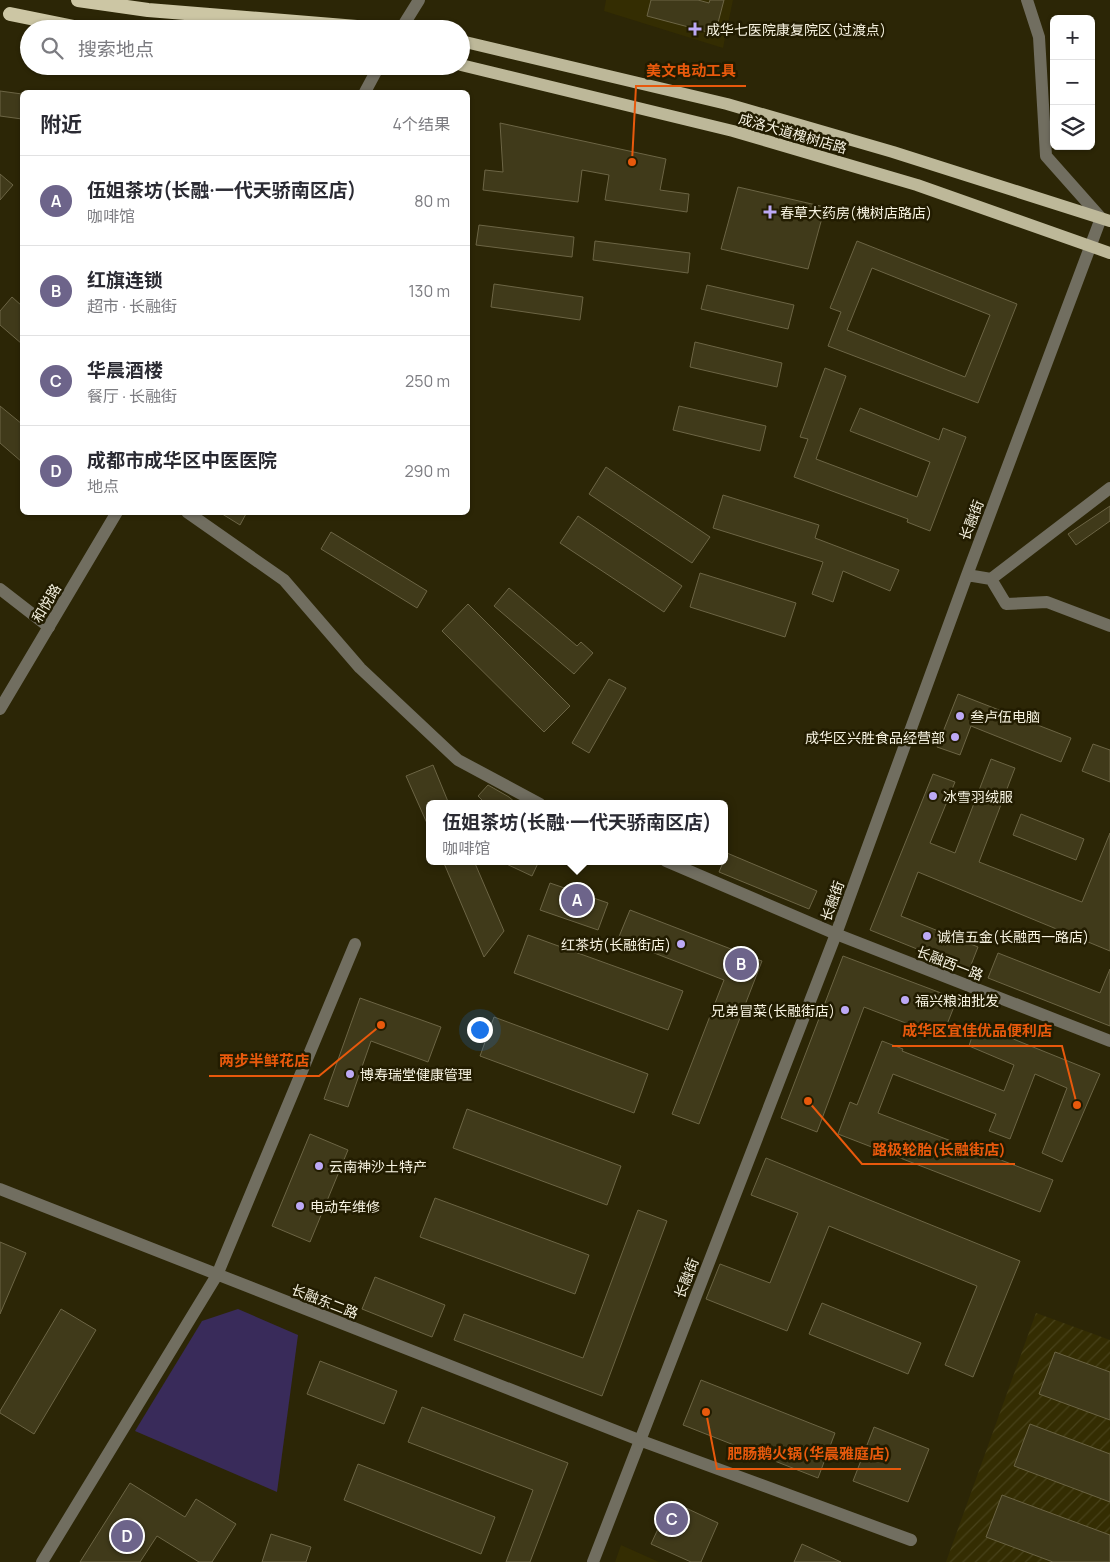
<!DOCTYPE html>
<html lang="zh">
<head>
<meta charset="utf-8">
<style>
  :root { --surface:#fff; --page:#f2f2f3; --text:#2b2b33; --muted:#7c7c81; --line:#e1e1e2; --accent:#6d648a }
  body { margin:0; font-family:Manrope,"Noto Sans SC",sans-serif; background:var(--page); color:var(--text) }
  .controls { position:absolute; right:15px; top:15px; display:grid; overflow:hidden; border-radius:8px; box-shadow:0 1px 4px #0004 }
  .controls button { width:45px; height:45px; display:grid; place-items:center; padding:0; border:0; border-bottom:1px solid var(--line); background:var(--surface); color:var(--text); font:25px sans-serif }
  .you { position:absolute; left:479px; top:1029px; width:18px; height:18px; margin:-12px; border:4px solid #fff; border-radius:50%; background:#1a73e8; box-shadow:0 0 0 8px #1a73e833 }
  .badge { display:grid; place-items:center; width:32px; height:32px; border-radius:50%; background:var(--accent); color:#fff; font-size:16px; font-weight:700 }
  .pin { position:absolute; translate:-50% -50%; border:2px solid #fff; box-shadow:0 1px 5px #0006 }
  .popup { position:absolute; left:426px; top:800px; width:302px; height:65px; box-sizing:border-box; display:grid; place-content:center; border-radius:8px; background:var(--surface); filter:drop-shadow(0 1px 4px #0005); font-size:16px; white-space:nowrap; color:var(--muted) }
  .popup b { font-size:19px; color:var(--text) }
  .popup::after { content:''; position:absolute; left:50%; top:100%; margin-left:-10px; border:10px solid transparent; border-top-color:var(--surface) }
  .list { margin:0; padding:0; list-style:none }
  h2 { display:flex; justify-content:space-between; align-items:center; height:65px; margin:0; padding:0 20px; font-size:21px }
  h2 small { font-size:16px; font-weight:400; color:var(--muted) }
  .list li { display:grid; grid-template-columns:32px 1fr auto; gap:15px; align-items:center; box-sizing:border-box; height:90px; padding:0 20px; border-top:1px solid var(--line) }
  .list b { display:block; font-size:19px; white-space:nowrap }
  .list p { margin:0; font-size:16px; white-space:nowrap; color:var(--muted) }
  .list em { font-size:16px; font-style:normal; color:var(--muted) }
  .icon { flex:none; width:28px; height:28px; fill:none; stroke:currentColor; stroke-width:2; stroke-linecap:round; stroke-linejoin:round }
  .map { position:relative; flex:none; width:1110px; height:1562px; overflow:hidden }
  .search { position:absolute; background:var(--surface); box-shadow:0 1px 4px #0004; left:20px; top:20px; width:450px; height:55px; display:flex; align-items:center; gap:12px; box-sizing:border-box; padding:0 18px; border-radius:28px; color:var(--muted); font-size:19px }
  .panel { position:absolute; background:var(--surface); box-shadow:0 1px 4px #0004; left:20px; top:90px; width:450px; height:425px; border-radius:8px }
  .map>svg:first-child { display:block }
  .built { fill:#342d02 }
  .industrial { fill:url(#industrial-furrows) }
  .green { fill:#392b5a }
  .building { fill:#403a1a; stroke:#6c6545; fill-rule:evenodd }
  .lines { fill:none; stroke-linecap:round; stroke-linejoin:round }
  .minor { stroke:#716e60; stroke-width:12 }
  .tertiary { stroke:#716e60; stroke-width:12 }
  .primary { stroke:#bdb899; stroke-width:12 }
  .trunk { stroke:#ccc6a4; stroke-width:14 }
  .poi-dot { fill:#bda9f5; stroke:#221c00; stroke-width:2 }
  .labels { text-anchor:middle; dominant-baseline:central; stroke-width:5; stroke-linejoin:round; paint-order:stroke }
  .poi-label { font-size:14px; fill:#f7f3e1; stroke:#221c00; text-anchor:start }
  .street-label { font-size:14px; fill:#f7f3e1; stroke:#221c00 }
  .leader { fill:none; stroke:#e8590c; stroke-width:2 }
  .callout-dot { fill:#e8590c; stroke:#221c00; stroke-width:2 }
  .callout-label { font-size:15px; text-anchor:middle; font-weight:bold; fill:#e8590c; stroke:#221c00; stroke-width:5; stroke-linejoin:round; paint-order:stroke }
</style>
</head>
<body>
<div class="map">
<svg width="1110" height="1562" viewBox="0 0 1110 1562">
  <defs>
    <pattern id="industrial-furrows" width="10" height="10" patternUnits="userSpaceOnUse" patternTransform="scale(1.25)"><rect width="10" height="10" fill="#342d02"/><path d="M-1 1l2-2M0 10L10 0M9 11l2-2" fill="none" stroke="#48421a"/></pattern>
  </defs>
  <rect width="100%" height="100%" fill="#2c2606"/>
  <path class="built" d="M 606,0 L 733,0 L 723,48 L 604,11 Z
    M 621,1545 L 659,1562 L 615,1562 Z"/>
  <path class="industrial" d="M 1036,1313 L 1110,1340 L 1110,1562 L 946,1562 Z"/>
  <path class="green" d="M 238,1309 L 298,1335 L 277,1492 L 135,1431 L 202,1321 Z"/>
  <path class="building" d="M 651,0 L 698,0 L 709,3 L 710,0 L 724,0 L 715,34 L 647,16 Z
    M 0,91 L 22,94 L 22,119 L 0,116 Z
    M 500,123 L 666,159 L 660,190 L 689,194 L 687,212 L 605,200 L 609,175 L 582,170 L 578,202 L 483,190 L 485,170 L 503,172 Z
    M 0,174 L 13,185 L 0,200 Z
    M 738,187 L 825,207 L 808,269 L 721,249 Z
    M 479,225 L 574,237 L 572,257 L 476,245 Z
    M 595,241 L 690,253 L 688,273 L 593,260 Z
    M 857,241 L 1017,304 L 978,403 L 828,346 L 841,312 L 830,308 ZM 872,268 L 990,315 L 965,377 L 847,330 Z
    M 494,284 L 583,297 L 580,320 L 491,307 Z
    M 707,285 L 794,305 L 788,329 L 701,309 Z
    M 12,297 L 22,306 L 22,344 L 0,325 L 0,311 Z
    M 695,342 L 782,363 L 777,387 L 690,367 Z
    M 825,368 L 846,376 L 816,459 L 917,497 L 930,462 L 850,431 L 860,408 L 939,440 L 943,428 L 966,437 L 930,531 L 907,522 L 908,519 L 794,477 L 808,439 L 800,437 Z
    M 0,406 L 22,424 L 22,462 L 0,443 Z
    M 679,406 L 766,426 L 760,451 L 673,430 Z
    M 606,467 L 710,537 L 692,563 L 589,494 Z
    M 723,495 L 819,525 L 815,538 L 899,570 L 890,591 L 843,571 L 833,602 L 812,594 L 823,562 L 713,528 Z
    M 1110,506 L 1110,521 L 1076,545 L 1068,534 Z
    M 219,512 L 247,512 L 240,525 Z
    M 578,516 L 682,586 L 664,612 L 560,543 Z
    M 331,532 L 427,591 L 417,608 L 321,549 Z
    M 700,573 L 796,603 L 785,637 L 690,607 Z
    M 509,588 L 577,646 L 581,642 L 593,653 L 574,674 L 494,606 Z
    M 468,604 L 570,706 L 544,732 L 442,631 Z
    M 609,679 L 626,688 L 589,753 L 572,743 Z
    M 958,694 L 1071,738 L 1061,762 L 971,726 L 960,755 L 937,747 Z
    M 1093,744 L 1110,750 L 1110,782 L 1082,771 Z
    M 991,759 L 1015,768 L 979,862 L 1082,902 L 1110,833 L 1110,951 L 918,872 L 901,916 L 978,947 L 969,970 L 870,930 L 933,774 L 955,782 L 930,843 L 955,853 Z
    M 433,765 L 449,804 L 430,804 L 430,830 L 406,776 Z
    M 488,785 L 509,797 L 517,804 L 486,804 L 478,796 Z
    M 1021,814 L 1084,839 L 1076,860 L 1013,835 Z
    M 727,853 L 817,891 L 809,909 L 719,872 Z
    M 443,861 L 474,861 L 504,931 L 484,957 Z
    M 500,861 L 539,861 L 532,876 Z
    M 550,883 L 608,903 L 598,930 L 540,910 Z
    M 630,910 L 762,961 L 699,1124 L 672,1114 L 724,980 L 618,939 Z
    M 528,935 L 683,991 L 668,1030 L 514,973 Z
    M 998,953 L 1100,993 L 1110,969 L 1110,1026 L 988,978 Z
    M 843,956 L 957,999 L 942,1037 L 864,1007 L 817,1132 L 781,1118 Z
    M 360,998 L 441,1027 L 428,1062 L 371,1041 L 348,1107 L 324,1099 Z
    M 494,1017 L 648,1074 L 634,1113 L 480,1056 Z
    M 976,1024 L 1100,1074 L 1062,1162 L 1042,1153 L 1067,1088 L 1035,1074 L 1010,1139 L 989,1131 L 996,1114 L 893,1074 L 878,1113 L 1053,1180 L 1040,1212 L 838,1134 L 850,1102 L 857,1105 L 882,1041 L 903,1049 L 902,1051 L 1004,1091 L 1014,1065 L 969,1046 Z
    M 467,1109 L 621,1166 L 607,1205 L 453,1148 Z
    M 310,1134 L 348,1150 L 310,1242 L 272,1226 Z
    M 766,1158 L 1020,1261 L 973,1377 L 945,1365 L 977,1286 L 829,1226 L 787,1331 L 706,1299 L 720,1264 L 770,1283 L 798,1213 L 751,1195 Z
    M 435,1198 L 589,1255 L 575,1294 L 420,1237 Z
    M 638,1210 L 667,1221 L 602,1396 L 454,1340 L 464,1314 L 583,1358 Z
    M 0,1242 L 26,1253 L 0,1314 Z
    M 375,1277 L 445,1305 L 432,1337 L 362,1309 Z
    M 822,1303 L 921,1343 L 908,1374 L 809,1334 Z
    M 61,1309 L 96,1330 L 34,1434 L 0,1413 L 0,1411 Z
    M 1055,1352 L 1110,1372 L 1110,1420 L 1039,1394 Z
    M 320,1361 L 397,1391 L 384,1424 L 307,1394 Z
    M 701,1380 L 835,1433 L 818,1478 L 683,1425 Z
    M 422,1407 L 568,1463 L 530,1562 L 506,1562 L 533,1490 L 408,1442 Z
    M 1030,1424 L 1110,1454 L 1110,1502 L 1014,1466 Z
    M 874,1427 L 929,1449 L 908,1502 L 853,1481 Z
    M 358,1464 L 495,1517 L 481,1554 L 344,1500 Z
    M 130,1483 L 185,1517 L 196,1499 L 236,1524 L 212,1562 L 199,1562 L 157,1536 L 140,1562 L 80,1562 Z
    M 1002,1495 L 1110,1535 L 1110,1562 L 1053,1562 L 986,1537 Z
    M 671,1501 L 718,1523 L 701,1562 L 691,1562 L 651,1544 Z
    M 271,1534 L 311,1547 L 306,1562 L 262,1562 Z
    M 802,1544 L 841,1562 L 794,1562 Z"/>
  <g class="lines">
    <path class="minor" d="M 401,29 L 419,0
      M 187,512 L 284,580 L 360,668 L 458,760 L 540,804
      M 967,575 L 991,579 L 1110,488
      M 991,579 L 1006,604 L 1047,602 L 1110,626
      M 0,589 L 49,627
      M 666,861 L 836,934 L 1110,1041
      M 0,1189 L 639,1440 L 911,1540
      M 42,1562 L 217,1275 L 355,944
      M 593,1562 L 836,934 L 967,575 L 1101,218 L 1046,156 L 1039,37 L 1027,0"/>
    <path class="tertiary" d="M 365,92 L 379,66
      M 0,709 L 117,512"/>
    <path class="primary" d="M 461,41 L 727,104 L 893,152 L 1110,221
      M 461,65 L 733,131 L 917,185 L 1110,253"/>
    <path class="trunk" d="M 78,0 L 148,10 L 381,29
      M 10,14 L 84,29"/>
  </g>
  <g class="poi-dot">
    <path d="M692.5 21.5h5v5h5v5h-5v5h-5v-5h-5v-5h5z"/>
    <path d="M767.5 204.5h5v5h5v5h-5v5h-5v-5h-5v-5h5z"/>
    <circle cx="960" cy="716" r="5"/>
    <circle cx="955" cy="737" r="5"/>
    <circle cx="933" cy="796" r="5"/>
    <circle cx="927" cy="936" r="5"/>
    <circle cx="681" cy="944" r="5"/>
    <circle cx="905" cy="1000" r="5"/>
    <circle cx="845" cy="1010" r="5"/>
    <circle cx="350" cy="1074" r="5"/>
    <circle cx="319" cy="1166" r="5"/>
    <circle cx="300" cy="1206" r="5"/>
  </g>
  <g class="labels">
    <g class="poi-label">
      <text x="706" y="29">成华七医院康复院区(过渡点)</text>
      <text x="780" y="212">春草大药房(槐树店路店)</text>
      <text x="970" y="716">叁卢伍电脑</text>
      <text x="945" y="737" text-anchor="end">成华区兴胜食品经营部</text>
      <text x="943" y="796">冰雪羽绒服</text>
      <text x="937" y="936">诚信五金(长融西一路店)</text>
      <text x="671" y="944" text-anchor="end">红茶坊(长融街店)</text>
      <text x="915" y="1000">福兴粮油批发</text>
      <text x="835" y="1010" text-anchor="end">兄弟冒菜(长融街店)</text>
      <text x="360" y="1074">博寿瑞堂健康管理</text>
      <text x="329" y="1166">云南神沙土特产</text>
      <text x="310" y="1206">电动车维修</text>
    </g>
    <g class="street-label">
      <text transform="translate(793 133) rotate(16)">成洛大道槐树店路</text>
      <text transform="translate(971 520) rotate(-69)">长融街</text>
      <text transform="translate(46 603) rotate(-59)">和悦路</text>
      <text transform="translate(832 901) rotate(-70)">长融街</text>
      <text transform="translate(950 963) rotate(21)">长融西一路</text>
      <text transform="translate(686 1278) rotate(-69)">长融街</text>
      <text transform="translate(325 1301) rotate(21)">长融东二路</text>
    </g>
  </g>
  <path class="leader" d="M632 162L636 86H746M1077 1105L1062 1046H892M381 1025L319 1076H209M808 1101L862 1164H1015M706 1412L717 1469H901"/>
  <g class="callout-dot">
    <circle cx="632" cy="162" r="5"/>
    <circle cx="1077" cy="1105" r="5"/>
    <circle cx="381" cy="1025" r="5"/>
    <circle cx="808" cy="1101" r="5"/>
    <circle cx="706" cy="1412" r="5"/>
  </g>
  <g class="callout-label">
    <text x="691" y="76">美文电动工具</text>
    <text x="977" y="1036">成华区宜佳优品便利店</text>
    <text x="264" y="1066">两步半鲜花店</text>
    <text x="939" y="1155">路极轮胎(长融街店)</text>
    <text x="809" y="1459">肥肠鹅火锅(华晨雅庭店)</text>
  </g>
</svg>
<div class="controls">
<button>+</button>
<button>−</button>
<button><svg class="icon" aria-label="layers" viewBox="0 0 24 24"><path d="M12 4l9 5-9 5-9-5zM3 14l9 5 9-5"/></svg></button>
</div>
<div class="you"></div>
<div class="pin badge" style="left:577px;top:900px">A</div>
<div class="popup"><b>伍姐茶坊(长融·一代天骄南区店)</b>咖啡馆</div>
<div class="pin badge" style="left:741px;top:964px">B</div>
<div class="pin badge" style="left:672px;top:1519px">C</div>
<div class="pin badge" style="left:127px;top:1536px">D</div>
<div class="search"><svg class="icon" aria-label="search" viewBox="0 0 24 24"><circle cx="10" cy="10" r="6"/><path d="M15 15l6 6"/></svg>搜索地点</div>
<section class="panel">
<h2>附近<small>4个结果</small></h2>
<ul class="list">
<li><span class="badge">A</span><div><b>伍姐茶坊(长融·一代天骄南区店)</b><p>咖啡馆</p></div><em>80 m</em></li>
<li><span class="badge">B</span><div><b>红旗连锁</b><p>超市 · 长融街</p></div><em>130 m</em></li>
<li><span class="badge">C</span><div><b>华晨酒楼</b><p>餐厅 · 长融街</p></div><em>250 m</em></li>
<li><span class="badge">D</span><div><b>成都市成华区中医医院</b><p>地点</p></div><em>290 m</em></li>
</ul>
</section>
</div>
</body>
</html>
